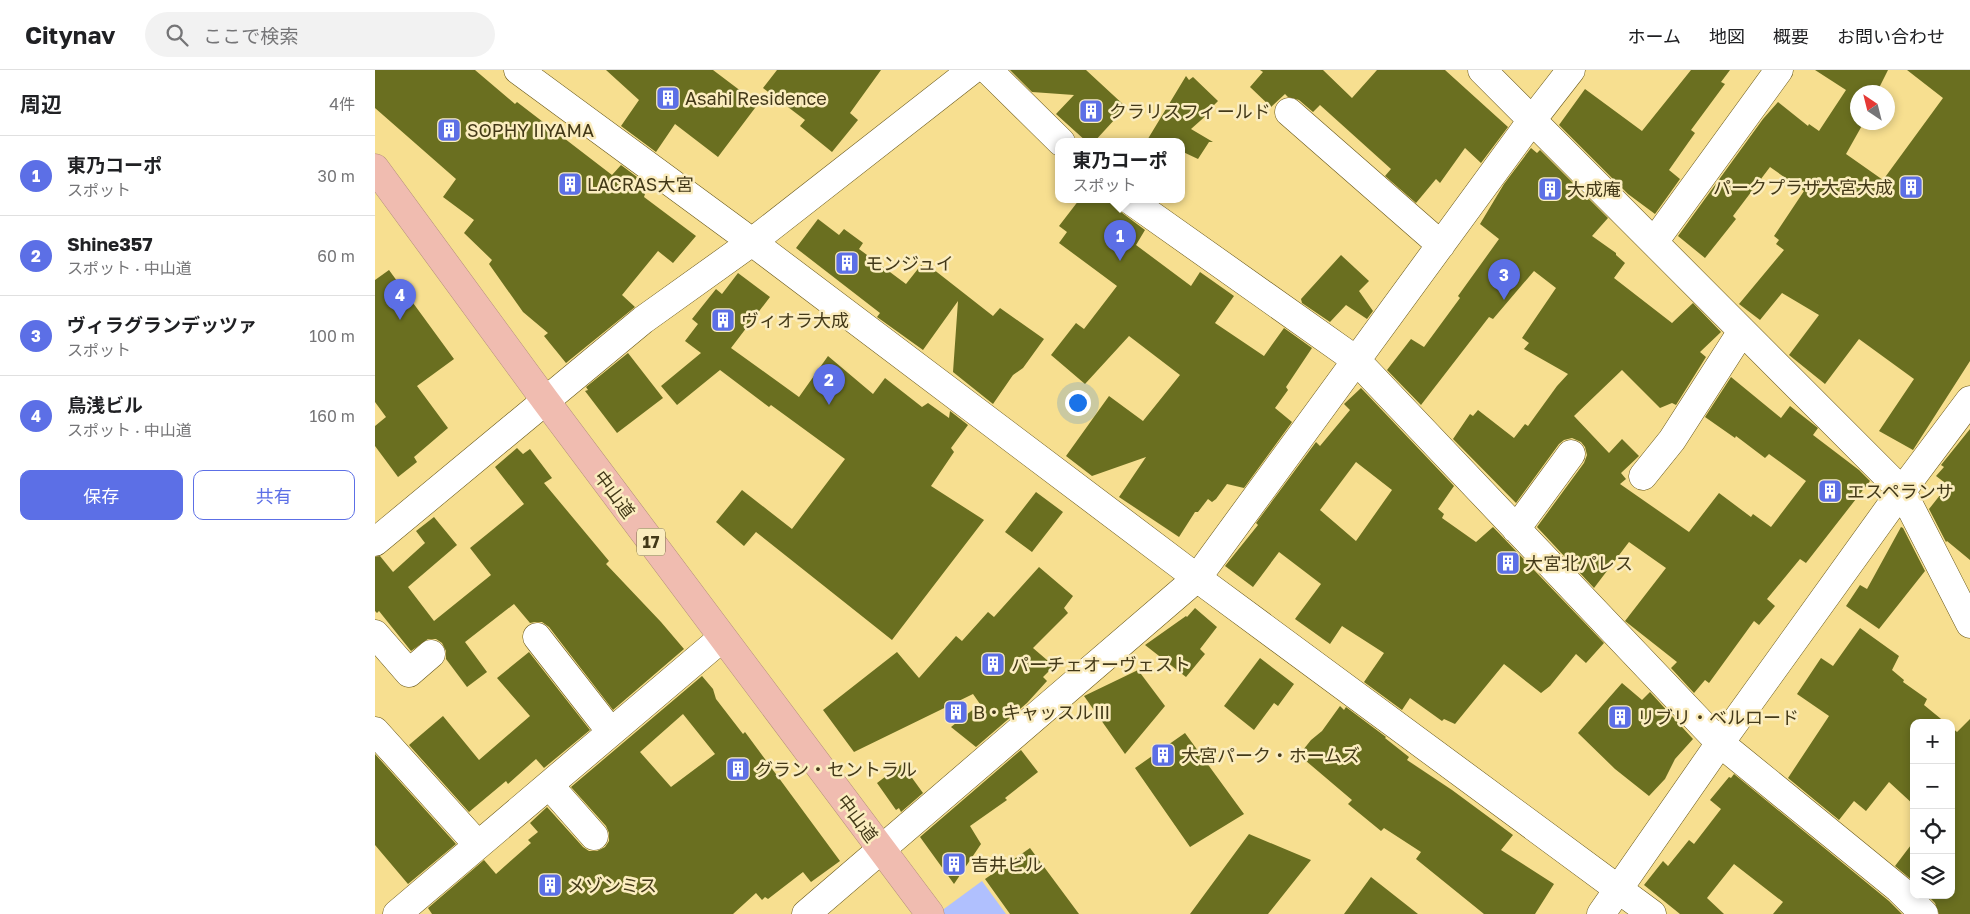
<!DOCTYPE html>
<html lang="ja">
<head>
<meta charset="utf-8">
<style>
  :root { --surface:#fff; --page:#f2f2f2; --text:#202124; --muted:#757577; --line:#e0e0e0; --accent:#5c6fe6 }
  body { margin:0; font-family:"Golos Text","Noto Sans JP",sans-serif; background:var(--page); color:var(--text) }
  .controls { position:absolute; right:15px; bottom:15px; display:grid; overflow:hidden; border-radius:10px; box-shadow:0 2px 8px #0003 }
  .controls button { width:45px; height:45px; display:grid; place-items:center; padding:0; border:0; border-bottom:1px solid var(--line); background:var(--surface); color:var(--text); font:25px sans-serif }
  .compass { position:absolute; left:1475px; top:15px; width:45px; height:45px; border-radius:50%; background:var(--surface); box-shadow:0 2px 8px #0003; rotate:325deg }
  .you { position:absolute; left:702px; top:332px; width:18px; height:18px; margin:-12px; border:4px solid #fff; border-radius:50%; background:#1a73e8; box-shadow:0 0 0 8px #1a73e833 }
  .badge { display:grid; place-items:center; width:32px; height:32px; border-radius:50%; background:var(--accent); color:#fff; font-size:16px; font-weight:700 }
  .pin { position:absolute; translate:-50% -41px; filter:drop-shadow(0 1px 2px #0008) }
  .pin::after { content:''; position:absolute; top:26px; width:18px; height:15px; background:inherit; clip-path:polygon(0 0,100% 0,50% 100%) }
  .popup { position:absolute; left:680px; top:68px; width:130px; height:65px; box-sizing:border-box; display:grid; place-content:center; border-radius:10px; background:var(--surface); filter:drop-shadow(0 1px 4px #0005); font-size:16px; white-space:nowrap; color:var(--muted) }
  .popup b { font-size:19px; color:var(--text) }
  .popup::after { content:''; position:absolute; left:50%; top:100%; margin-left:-10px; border:10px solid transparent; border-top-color:var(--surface) }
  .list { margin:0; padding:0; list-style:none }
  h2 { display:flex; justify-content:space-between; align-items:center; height:65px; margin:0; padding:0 20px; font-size:21px }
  h2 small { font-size:16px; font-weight:400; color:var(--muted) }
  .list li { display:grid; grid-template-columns:32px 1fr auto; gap:15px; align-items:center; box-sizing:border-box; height:80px; padding:0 20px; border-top:1px solid var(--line) }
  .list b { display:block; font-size:19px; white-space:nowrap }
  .list p { margin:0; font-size:16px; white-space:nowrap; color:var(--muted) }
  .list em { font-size:16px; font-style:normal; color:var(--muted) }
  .actions { display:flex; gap:10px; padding:15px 20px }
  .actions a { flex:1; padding:11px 0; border:1px solid var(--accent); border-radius:10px; text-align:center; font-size:18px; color:var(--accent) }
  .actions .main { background:var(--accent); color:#fff }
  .icon { flex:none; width:28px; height:28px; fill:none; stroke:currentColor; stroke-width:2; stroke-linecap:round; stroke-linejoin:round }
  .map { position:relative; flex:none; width:1595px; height:844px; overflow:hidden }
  header { display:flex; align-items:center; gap:30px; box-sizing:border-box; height:70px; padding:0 25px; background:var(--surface); border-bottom:1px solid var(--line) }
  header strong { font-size:24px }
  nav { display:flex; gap:28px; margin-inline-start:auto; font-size:18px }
  .search { width:350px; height:45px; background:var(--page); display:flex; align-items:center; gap:12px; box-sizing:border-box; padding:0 18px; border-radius:28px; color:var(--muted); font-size:19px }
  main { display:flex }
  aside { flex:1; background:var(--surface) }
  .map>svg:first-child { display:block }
  .green { fill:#b0c0fe }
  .building { fill:#6a6f20; fill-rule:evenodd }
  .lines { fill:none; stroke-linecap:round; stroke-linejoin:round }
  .minor-casing { stroke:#675618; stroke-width:29 }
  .highway-casing { stroke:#b38e7b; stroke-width:29 }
  .minor { stroke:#fff; stroke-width:28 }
  .highway { stroke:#f0bcb0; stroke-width:28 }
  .labels { text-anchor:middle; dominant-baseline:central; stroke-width:5; stroke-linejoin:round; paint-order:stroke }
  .shield { fill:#fbedbf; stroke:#7a6f4a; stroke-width:1 }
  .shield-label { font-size:16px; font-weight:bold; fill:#433918 }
  .poi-label { font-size:18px; fill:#433918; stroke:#fbedbf; text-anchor:start }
  .street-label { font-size:18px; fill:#433918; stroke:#fbedbf }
</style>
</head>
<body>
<header>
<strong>Citynav</strong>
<div class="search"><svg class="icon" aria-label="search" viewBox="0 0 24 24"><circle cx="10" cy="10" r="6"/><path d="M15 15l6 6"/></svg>ここで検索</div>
<nav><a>ホーム</a><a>地図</a><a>概要</a><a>お問い合わせ</a></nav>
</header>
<main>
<aside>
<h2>周辺<small>4件</small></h2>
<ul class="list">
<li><span class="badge">1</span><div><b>東乃コーポ</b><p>スポット</p></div><em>30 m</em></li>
<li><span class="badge">2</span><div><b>Shine357</b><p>スポット · 中山道</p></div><em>60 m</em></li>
<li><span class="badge">3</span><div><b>ヴィラグランデッツァ</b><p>スポット</p></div><em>100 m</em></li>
<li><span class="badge">4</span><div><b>鳥浅ビル</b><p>スポット · 中山道</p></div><em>160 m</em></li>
</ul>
<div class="actions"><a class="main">保存</a><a>共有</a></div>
</aside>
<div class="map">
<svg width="1595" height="844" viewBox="0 0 1595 844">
  <rect width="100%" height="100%" fill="#f7df90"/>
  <path class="green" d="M 607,811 L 631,844 L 562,844 Z"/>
  <path class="building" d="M 0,0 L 100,0 L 140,34 L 142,32 L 237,105 L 246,95 L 262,107 L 258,114 L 270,124 L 269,127 L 321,166 L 298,193 L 283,181 L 247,225 L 260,237 L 191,293 L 169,266 L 173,263 L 148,242 L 114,194 L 117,190 L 89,163 L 99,150 L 68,127 L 81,109 L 0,38 Z
    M 231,0 L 338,0 L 383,34 L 343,87 L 300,54 L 281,82 L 246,56 L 264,30 Z
    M 402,0 L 506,0 L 475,43 L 483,50 L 457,82 L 425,56 L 430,50 L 388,18 Z
    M 635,0 L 711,0 L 751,37 L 719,72 L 712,72 L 681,44 L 699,25 L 657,22 Z
    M 885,0 L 948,0 L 977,28 L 1002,0 L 1070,0 L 1133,57 L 1106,93 L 1090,78 L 1065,113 L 1061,109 L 1041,133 L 1010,106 L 1016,99 L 945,35 L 938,42 L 924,30 L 913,27 L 910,24 L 896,37 L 875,17 L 888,2 Z
    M 1316,0 L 1355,0 L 1346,12 L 1350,14 L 1316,60 L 1320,63 L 1294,100 L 1305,109 L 1280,144 L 1253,124 L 1184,55 L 1210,19 L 1267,61 Z
    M 1440,0 L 1513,0 L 1502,22 L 1482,22 L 1482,52 L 1489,52 L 1471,84 L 1508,110 L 1568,28 L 1532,0 L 1595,0 L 1595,291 L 1538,380 L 1504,361 L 1539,309 L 1484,269 L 1450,314 L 1414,285 L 1444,245 L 1407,223 L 1385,250 L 1364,234 L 1409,180 L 1401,174 L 1404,170 L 1399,166 L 1429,121 L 1395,97 L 1358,146 L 1361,149 L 1330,188 L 1303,166 L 1388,49 L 1403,32 L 1433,56 L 1434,54 L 1444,61 L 1471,20 Z
    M 811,6 L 814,10 L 818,7 L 843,31 L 833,41 L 834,43 L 816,59 L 838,72 L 834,72 L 823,89 L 806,81 L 806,72 L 771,72 Z
    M 1156,78 L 1162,83 L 1165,80 L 1233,148 L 1217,166 L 1241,183 L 1241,185 L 1250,193 L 1239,208 L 1297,253 L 1318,233 L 1346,262 L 1325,282 L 1331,287 L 1301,335 L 1297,333 L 1285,338 L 1247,300 L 1199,346 L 1234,383 L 1247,369 L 1264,386 L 1246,403 L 1251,409 L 1245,414 L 1314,462 L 1344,423 L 1376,447 L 1378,444 L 1396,457 L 1431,411 L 1394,384 L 1390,388 L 1361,366 L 1360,368 L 1330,347 L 1356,307 L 1406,348 L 1415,336 L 1443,358 L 1438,365 L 1484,400 L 1495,411 L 1431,493 L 1425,489 L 1392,529 L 1400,536 L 1384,555 L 1379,551 L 1334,613 L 1330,610 L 1319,623 L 1296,598 L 1302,592 L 1250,551 L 1291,498 L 1254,472 L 1219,518 L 1162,457 L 1209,393 L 1212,385 L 1210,377 L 1206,372 L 1197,368 L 1189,370 L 1184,374 L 1141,433 L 1078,369 L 1095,344 L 1098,346 L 1103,340 L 1139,368 L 1150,354 L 1153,356 L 1182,316 L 1193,304 L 1149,279 L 1154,273 L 1147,268 L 1181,218 L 1159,201 L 1118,249 L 1114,247 L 1046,335 L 1012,300 L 1036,269 L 1049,277 L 1085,228 L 1083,226 L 1124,169 L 1105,154 L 1129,114 Z
    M 704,130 L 740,130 L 741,137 L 746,142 L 770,160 L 761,175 L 816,216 L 825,202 L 859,226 L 840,253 L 889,286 L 909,258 L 937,278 L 911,317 L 913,320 L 900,338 L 917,352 L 869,418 L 852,414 L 841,429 L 837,432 L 833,429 L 823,442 L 820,442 L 804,467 L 744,427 L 771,387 L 717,406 L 691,386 L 734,326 L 768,351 L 805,305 L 754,266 L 710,314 L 676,285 L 701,253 L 709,259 L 742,216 L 684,173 L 692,162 L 684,156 Z
    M 443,149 L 464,165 L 469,159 L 488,173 L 484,179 L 531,214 L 546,195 L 555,202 L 558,199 L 618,246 L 625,238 L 669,269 L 648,298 L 638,305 L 618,334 L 578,302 L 583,231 L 548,280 L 502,247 L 505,243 L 421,178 Z
    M 966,185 L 994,211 L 984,221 L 998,241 L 992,249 L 971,235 L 955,252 L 927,233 L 926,229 Z
    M 14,200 L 79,289 L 42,316 L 73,358 L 39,387 L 42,392 L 23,407 L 0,376 L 0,356 L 11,347 L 0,332 L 0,210 Z
    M 363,203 L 395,227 L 356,278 L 424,327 L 453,286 L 498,324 L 510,308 L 547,337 L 553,333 L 574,348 L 575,341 L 593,355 L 576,378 L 579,382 L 556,416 L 609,450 L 517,570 L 381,462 L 369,476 L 341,452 L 367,420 L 417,459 L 470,389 L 396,335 L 394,337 L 345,300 L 302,335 L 286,316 L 326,283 L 310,271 L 323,254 L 317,249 L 341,219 L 347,224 Z
    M 253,283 L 288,328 L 242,363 L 210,321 L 213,320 L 211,317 Z
    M 986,318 L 1079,416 L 1063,439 L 1069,444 L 1067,448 L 1101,472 L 1118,457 L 1229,573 L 1211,593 L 1201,584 L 1175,616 L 1166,623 L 1129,594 L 1080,654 L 1069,649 L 1067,651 L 1035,628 L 1027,640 L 989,612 L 1009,583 L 967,556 L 955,574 L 920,549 L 946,514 L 904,482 L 878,517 L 850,496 L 883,455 L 881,453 L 941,372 L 945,376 L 975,340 L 969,334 ZM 981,392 L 1017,420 L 981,471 L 945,440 Z
    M 1595,359 L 1595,490 L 1572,471 L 1571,472 L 1554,439 L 1573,415 L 1561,406 L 1569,397 L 1566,395 Z
    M 142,378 L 148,384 L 155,379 L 177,408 L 169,413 L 234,491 L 231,494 L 286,552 L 309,579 L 238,640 L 174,557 L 167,552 L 160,552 L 155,553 L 139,534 L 90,572 L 112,602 L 92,617 L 71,589 L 71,581 L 67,573 L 61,569 L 53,569 L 36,581 L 4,541 L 2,543 L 0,541 L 0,487 L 5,486 L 18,502 L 50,473 L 41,461 L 59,447 L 82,475 L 33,517 L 59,551 L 116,505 L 95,478 L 149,434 L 120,397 Z
    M 661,422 L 688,442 L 657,482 L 630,462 Z
    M 1526,457 L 1528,458 L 1550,501 L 1504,559 L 1471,536 L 1485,515 L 1492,519 Z
    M 664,497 L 698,526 L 689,538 L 693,543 L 658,578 L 679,596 L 668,607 L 672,611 L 652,633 L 601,677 L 576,657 L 605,634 L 598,624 L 479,682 L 448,640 L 522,582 L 544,608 L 581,566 L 587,571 L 613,542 L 619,547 Z
    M 820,538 L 842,557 L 825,579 L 830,584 L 811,607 L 770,575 L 811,546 L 812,547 Z
    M 1485,558 L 1524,586 L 1517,600 L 1529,610 L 1528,612 L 1552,629 L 1549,635 L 1571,653 L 1539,653 L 1539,735 L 1514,712 L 1491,741 L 1479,731 L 1464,750 L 1413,708 L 1454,646 L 1422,624 L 1446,588 L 1458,596 Z
    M 154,582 L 215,660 L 169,698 L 161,689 L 133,714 L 131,711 L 94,742 L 34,675 L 68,646 L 104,690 L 155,646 L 122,608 Z
    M 885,588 L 919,614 L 903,636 L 899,633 L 879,660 L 849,636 Z
    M 763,600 L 790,636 L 750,684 L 709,626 Z
    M 327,606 L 338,619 L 341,629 L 368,664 L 370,662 L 465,791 L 436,812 L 428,802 L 393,829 L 390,827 L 387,830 L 381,823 L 358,844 L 57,844 L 53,838 L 109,790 L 121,804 L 156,773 L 153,770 L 163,762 L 155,753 L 172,737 L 208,777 L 214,781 L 222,781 L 230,777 L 234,771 L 234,763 L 231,756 L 196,717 ZM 308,644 L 340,684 L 296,717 L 265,682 Z
    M 1247,613 L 1267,630 L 1275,622 L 1318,669 L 1300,689 L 1290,709 L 1274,726 L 1240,699 L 1203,663 Z
    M 965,636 L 969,640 L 971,637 L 1011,667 L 1010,668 L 1034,687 L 1032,690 L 1077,720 L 1138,765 L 1126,780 L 1179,814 L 1160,844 L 1109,844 L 1041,789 L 1046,782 L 1009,758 L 1006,761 L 973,734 L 977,730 L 924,685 L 936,670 L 947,661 Z
    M 1595,649 L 1595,844 L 1564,844 L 1560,833 L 1552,825 L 1576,825 L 1576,657 L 1582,662 Z
    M 810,663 L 869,744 L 815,777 L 760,698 Z
    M 646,680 L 663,702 L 630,728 L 632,730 L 595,756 L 606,774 L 579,814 L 545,767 Z
    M 0,684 L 81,774 L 33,814 L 0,775 Z
    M 527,694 L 548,723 L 526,742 L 524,738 L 521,740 L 502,713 Z
    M 1359,704 L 1514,831 L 1527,844 L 1398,844 L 1408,832 L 1359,794 L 1332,828 L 1349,844 L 1305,844 L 1269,815 L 1288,791 L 1293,796 L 1314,770 L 1319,774 L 1346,739 L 1335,730 L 1354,707 L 1356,708 Z
    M 874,764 L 936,790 L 893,844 L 815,844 Z
    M 1539,771 L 1539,812 L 1520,796 Z
    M 655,778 L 704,844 L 635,844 L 610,809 Z
    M 996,807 L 1043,844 L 969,844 Z"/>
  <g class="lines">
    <g class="minor-casing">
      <path id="minor" d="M 143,0 L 377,172 L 822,508 L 1277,844
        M 613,0 L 686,72
        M 1107,0 L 1527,421 L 1595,554
        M 914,42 L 1066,175
        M 755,130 L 981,290 L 1345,673 L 1524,819 L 1549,844
        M 1279,172 L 1404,0
        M 1268,406 L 1297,370 L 1367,261
        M 1141,459 L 1196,384
        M 0,472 L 268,250 L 377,172 L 597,0
        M 0,564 L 34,603 L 56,584
        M 162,567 L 236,662
        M 0,661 L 103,775
        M 174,715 L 219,766
        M 22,844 L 347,568
        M 431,844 L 822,508 L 1157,50 L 1196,0
        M 1226,844 L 1345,673 L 1520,430 L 1595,330"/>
    </g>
    <g class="highway-casing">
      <path id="highway" d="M 0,98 L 170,330 L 555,844"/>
    </g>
    <use href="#minor" class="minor"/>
    <use href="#highway" class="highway"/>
  </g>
  <defs>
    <g id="building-square" transform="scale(1.25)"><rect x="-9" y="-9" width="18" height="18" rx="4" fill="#5c6fe6" stroke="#fbedbf"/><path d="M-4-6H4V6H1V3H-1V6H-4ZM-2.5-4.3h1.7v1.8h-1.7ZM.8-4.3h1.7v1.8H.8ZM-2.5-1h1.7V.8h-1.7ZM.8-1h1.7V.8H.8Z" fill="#fff"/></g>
  </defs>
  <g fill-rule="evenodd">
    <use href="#building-square" x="293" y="28"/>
    <use href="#building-square" x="716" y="41"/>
    <use href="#building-square" x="74" y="60"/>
    <use href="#building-square" x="195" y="114"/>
    <use href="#building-square" x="1536" y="117"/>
    <use href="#building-square" x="1175" y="119"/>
    <use href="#building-square" x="472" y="193"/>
    <use href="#building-square" x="348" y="250"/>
    <use href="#building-square" x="1455" y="421"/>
    <use href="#building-square" x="1133" y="493"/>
    <use href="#building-square" x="618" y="594"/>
    <use href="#building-square" x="581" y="642"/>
    <use href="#building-square" x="1245" y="647"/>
    <use href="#building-square" x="788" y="685"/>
    <use href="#building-square" x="363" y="699"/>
    <use href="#building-square" x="579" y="794"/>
    <use href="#building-square" x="175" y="815"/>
  </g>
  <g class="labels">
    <rect class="shield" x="262" y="458.5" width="28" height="27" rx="4"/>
    <g class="shield-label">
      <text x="276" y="472">17</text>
    </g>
    <g class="poi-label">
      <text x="310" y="28">Asahi Residence</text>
      <text x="734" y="41">クラリスフィールド</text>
      <text x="92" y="60">SOPHY IIYAMA</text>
      <text x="212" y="114">LACRAS大宮</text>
      <text x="1518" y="117" text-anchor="end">パークプラザ大宮大成</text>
      <text x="1192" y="119">大成庵</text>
      <text x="490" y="193">モンジュイ</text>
      <text x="366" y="250">ヴィオラ大成</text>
      <text x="1472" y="421">エスペランサ</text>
      <text x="1150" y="493">大宮北パレス</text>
      <text x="636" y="594">パーチェオーヴェスト</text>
      <text x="598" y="642">B・キャッスルⅢ</text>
      <text x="1262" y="647">リブリ・ベルロード</text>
      <text x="806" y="685">大宮パーク・ホームズ</text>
      <text x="380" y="699">グラン・セントラル</text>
      <text x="596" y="794">吉井ビル</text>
      <text x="192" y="815">メゾンミス</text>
    </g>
    <g class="street-label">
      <text transform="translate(240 424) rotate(53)">中山道</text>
      <text transform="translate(483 748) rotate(53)">中山道</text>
    </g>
  </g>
</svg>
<div class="controls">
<button>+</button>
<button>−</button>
<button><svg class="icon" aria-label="locate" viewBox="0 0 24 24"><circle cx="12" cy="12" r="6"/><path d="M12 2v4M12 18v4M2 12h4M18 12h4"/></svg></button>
<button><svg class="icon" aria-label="layers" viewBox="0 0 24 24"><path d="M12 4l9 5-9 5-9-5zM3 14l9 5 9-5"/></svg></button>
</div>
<svg class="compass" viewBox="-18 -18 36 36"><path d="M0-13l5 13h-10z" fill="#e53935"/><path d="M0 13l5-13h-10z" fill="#757577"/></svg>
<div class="you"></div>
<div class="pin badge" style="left:745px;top:191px">1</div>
<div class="popup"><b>東乃コーポ</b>スポット</div>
<div class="pin badge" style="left:454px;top:335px">2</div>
<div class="pin badge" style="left:1129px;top:230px">3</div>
<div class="pin badge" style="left:25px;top:250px">4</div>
</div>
</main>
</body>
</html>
